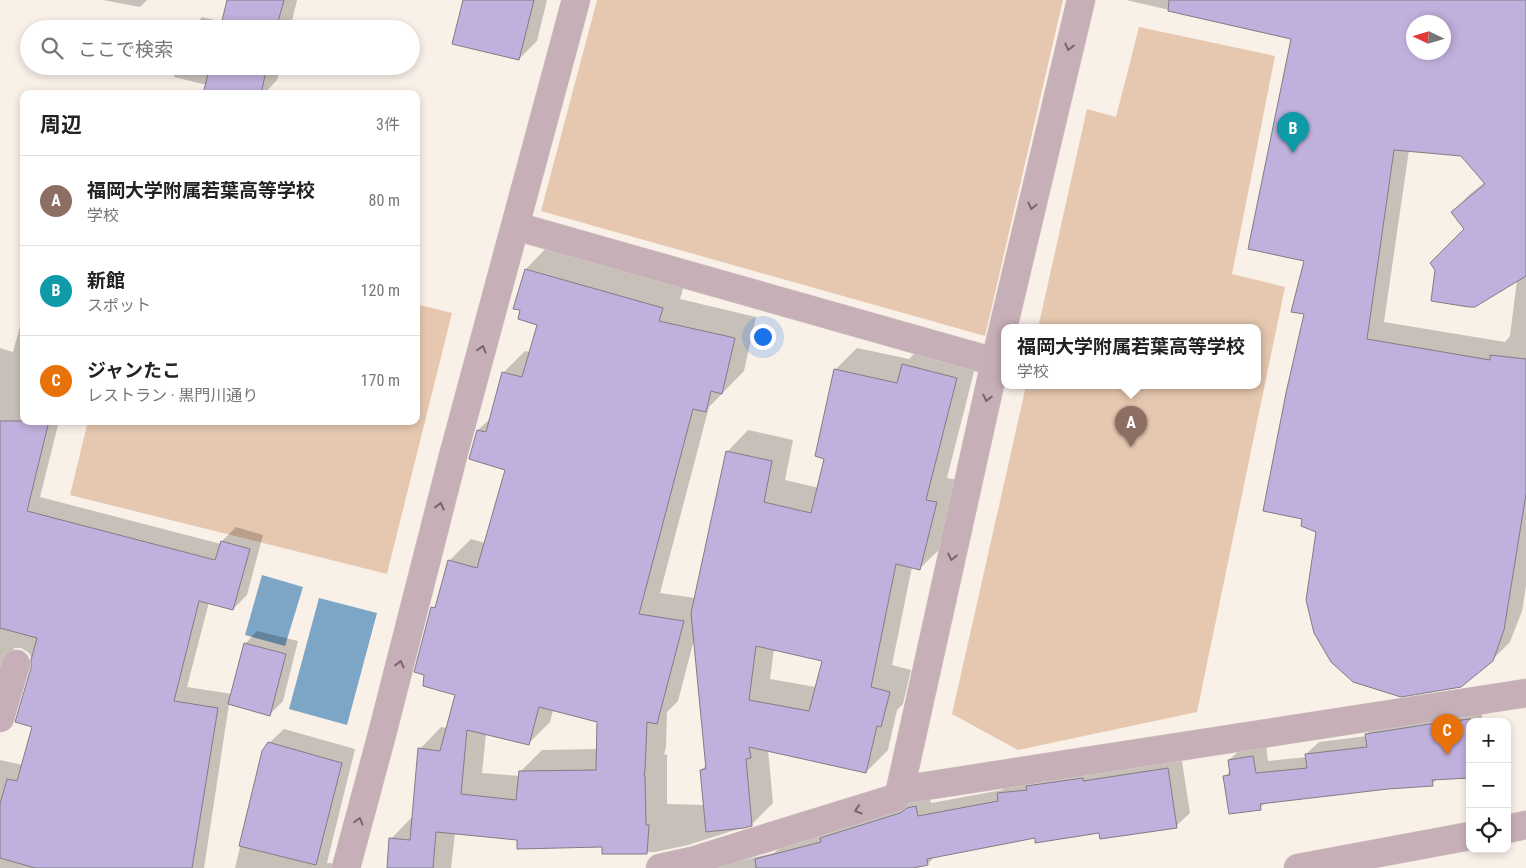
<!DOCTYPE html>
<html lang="ja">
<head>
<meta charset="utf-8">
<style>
  :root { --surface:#fff; --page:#f2f2f2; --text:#222; --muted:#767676; --line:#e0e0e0; --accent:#733db4 }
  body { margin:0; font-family:"Roboto Condensed","Noto Sans JP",sans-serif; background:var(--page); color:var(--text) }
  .controls { position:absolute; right:15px; bottom:15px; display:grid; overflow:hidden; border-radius:10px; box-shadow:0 2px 8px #0003 }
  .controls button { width:45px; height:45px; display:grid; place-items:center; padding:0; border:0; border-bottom:1px solid var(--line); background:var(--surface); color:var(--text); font:25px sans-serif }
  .compass { position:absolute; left:1406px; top:15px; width:45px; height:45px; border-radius:50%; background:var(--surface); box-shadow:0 2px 8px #0003; rotate:274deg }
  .you { position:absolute; left:762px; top:336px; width:18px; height:18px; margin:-12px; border:4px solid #fff; border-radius:50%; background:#1a73e8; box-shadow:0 0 0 8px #1a73e833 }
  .badge { display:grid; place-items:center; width:32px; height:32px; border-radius:50%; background:var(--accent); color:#fff; font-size:16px; font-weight:700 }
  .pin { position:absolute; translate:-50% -41px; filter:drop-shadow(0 1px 2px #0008) }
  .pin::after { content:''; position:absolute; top:26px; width:18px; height:15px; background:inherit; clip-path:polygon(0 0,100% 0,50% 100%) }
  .popup { position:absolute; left:1001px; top:324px; width:260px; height:65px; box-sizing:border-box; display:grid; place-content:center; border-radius:10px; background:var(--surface); filter:drop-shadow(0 1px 4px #0005); font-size:16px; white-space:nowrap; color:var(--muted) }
  .popup b { font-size:19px; color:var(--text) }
  .popup::after { content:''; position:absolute; left:50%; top:100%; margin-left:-10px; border:10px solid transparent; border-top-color:var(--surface) }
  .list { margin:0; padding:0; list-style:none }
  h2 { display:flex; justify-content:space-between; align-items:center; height:65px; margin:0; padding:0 20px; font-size:21px }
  h2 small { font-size:16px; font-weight:400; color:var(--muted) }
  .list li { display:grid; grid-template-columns:32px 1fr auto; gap:15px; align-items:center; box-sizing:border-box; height:90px; padding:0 20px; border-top:1px solid var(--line) }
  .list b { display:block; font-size:19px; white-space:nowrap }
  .list p { margin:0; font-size:16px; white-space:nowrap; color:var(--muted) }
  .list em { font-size:16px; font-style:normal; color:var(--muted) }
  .icon { flex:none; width:28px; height:28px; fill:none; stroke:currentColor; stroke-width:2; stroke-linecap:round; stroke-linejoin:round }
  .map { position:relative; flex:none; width:1526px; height:868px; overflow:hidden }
  .search { position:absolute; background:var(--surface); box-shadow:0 2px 8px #0003; left:20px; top:20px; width:400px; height:55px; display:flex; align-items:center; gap:12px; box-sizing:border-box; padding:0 18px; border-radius:28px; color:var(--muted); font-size:19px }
  .panel { position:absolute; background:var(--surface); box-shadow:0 2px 8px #0003; left:20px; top:90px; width:400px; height:335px; border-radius:10px }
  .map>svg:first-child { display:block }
  .green { fill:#e6c8b0 }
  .water { fill:#7da5c6 }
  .shadow { fill:#0003; fill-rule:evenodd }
  .building { fill:#c0b0dd; stroke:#7f7d85; fill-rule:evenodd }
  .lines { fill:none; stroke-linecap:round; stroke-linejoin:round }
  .minor-casing { stroke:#d4ccc5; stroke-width:29 }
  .minor { stroke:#c7afb8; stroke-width:28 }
  .oneway { stroke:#76676b }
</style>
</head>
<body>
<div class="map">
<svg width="1526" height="868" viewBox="0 0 1526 868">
  <rect width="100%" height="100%" fill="#f9f0e8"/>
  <path class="green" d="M 597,0 L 1063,0 L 985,336 L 541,211 Z
    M 1139,27 L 1275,56 L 1232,274 L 1285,287 L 1197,712 L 1018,750 L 952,714 L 1026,386 L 1257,386 L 1257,328 L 1038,328 L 1087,109 L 1116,117 Z
    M 416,304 L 452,313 L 387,574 L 70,495 L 88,421 L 416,421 Z"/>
  <path class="water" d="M 262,575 L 303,587 L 285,646 L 245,635 Z
    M 319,598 L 377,613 L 347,725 L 289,709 Z"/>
  <path class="shadow" d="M 103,0 L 147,0 L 140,7 Z
    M 229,0 L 297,0 L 290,29 L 191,29 L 202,17 L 223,22 Z
    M 464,0 L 547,0 L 537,41 L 519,59 Z
    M 1126,0 L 1526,0 L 1526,586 L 1522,611 L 1510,642 L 1492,660 L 1317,531 L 1305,313 L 1305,260 L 1292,38 ZM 1414,22 L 1444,22 L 1444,52 L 1414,52 ZM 1409,150 L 1461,154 L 1485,182 L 1470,194 L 1452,212 L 1466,229 L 1517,280 L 1510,336 L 1505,342 L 1384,322 Z
    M 176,66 L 281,66 L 277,80 L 264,94 L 204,94 L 207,85 L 174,77 Z
    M 547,247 L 684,286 L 680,299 L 756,317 L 744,371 L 709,407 L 660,593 L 695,598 L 727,452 L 748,430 L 793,440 L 785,480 L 819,488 L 826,458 L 835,370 L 857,348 L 909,359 L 925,343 L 978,356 L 947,478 L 958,480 L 942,547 L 920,568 L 912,567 L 892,665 L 911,670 L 903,704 L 897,710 L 888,750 L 866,772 L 768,750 L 773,803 L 751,825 L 688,845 L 655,852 L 603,853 L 603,846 L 455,833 L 451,868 L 388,868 L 391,839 L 412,817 L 420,749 L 441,727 L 448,728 L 456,694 L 433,608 L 437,603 L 449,561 L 471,539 L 485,543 L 507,469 L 478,430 L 492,417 L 503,373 L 525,351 L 530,352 L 538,324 L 526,269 ZM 694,640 L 707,764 L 701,770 L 704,805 L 667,804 L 667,754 L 664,755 L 666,747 L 667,712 L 678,701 ZM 774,649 L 823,660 L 816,687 L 770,679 ZM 553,710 L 599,721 L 598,749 L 542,750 L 520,772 L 520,776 L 482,773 L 486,734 L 528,744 L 550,722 Z
    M 24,311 L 24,421 L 59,421 L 40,497 L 221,544 L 222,541 L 236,527 L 263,535 L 247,595 L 233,609 L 209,602 L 187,687 L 232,694 L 245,644 L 257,631 L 298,641 L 283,701 L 270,714 L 229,704 L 204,868 L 0,868 L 0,760 L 23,765 L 34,726 L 33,661 L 29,653 L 21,648 L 14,648 L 0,694 L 0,348 L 13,352 Z
    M 1482,707 L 1482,722 L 1470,722 L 1438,778 L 1432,784 L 1266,802 L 1260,808 L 1225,777 L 1231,770 L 1229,760 L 1242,748 L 1266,744 L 1268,761 L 1307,757 L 1306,754 L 1319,742 L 1367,736 L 1367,734 L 1379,721 Z
    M 284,729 L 355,749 L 327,863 L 348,864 L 352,868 L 235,868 L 263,752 L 269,743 Z
    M 1181,755 L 1190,813 L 1176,826 L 1036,837 L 935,856 L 928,864 L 907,868 L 710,868 L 774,853 L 785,842 L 929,793 L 931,803 L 1002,790 L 1012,780 Z"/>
  <path class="building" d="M 227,0 L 284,0 L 276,29 L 220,29 Z
    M 463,0 L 534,0 L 519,60 L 452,44 Z
    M 1169,0 L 1526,0 L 1526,276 L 1475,307 L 1469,307 L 1431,301 L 1435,270 L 1430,263 L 1464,229 L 1451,212 L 1485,184 L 1461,156 L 1394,150 L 1367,339 L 1490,360 L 1490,355 L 1526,359 L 1526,494 L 1504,630 L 1493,661 L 1461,687 L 1401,697 L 1353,682 L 1331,662 L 1314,633 L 1306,600 L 1316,532 L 1301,526 L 1302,519 L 1263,511 L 1286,393 L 1304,314 L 1291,312 L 1304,261 L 1248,249 L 1291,39 L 1168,11 ZM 1414,22 L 1444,22 L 1444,52 L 1414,52 Z
    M 210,66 L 267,66 L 261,94 L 203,94 Z
    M 525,269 L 663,308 L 659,321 L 735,338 L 722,394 L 711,391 L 706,412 L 693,409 L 639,614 L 684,621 L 657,724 L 647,722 L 645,770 L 644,776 L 645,776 L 646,825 L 649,825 L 647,854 L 602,854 L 602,847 L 517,849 L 517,840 L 436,832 L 433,868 L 387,868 L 389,838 L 410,840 L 418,748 L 440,751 L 455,695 L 423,686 L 424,675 L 414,672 L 431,607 L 435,608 L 448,560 L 477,568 L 505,470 L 469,459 L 477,430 L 486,432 L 502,372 L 522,377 L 537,325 L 518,319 L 520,310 L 513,309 ZM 539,707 L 597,722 L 596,770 L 519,771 L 516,800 L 461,794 L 467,730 L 529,745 Z
    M 902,364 L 957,378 L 926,500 L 937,502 L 920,570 L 896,564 L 871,687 L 890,692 L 881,727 L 877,726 L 866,773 L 749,747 L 751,758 L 746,759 L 752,826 L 744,828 L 706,832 L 700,770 L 706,769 L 691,613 L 726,451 L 772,461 L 764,502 L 811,513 L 824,459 L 815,456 L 834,369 L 897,383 ZM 756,646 L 822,661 L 809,711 L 749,700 Z
    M 0,421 L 49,421 L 27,511 L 215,560 L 221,541 L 250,549 L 233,610 L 199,601 L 174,701 L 218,708 L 192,868 L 35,868 L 0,858 L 0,804 L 7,779 L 17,781 L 32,727 L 15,722 L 31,668 L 31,660 L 37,638 L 0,628 Z
    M 244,643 L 286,654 L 270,716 L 228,704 Z
    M 1470,719 L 1470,778 L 1432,780 L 1433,786 L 1388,789 L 1260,804 L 1261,810 L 1229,814 L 1223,776 L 1230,775 L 1228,760 L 1253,756 L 1256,773 L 1307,768 L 1305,754 L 1367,747 L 1365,734 L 1437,723 Z
    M 268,742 L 342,763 L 316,865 L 239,846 L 262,751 Z
    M 1168,768 L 1177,828 L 1100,839 L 1099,833 L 1035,843 L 1035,838 L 927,859 L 928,865 L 913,868 L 756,868 L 755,859 L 821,842 L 820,838 L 900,813 L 907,808 L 916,806 L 918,816 L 998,801 L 997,793 L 1027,790 L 1026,786 L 1083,778 L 1083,781 Z"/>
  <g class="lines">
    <g class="minor-casing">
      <path id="minor" d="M 1081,0 L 995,362 L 900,790 L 1526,693
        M 515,226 L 995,362
        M 0,718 L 16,664
        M 1507,829 L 1526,825
        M 346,868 L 381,738 L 453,456 L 576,0
        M 660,868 L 692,861 L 895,798 L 900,790
        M 1298,868 L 1470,836"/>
    </g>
    <use href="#minor" class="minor"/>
  </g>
  <defs><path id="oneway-chevron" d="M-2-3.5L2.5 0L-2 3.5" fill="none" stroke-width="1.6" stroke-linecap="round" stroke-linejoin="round" transform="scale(1.25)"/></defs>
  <g class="oneway">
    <use href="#oneway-chevron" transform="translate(1069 47) rotate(103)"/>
    <use href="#oneway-chevron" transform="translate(1032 206) rotate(103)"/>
    <use href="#oneway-chevron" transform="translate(482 349) rotate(-75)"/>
    <use href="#oneway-chevron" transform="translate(987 398) rotate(102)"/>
    <use href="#oneway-chevron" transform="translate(440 506) rotate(-76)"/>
    <use href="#oneway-chevron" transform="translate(952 557) rotate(102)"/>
    <use href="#oneway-chevron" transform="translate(400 664) rotate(-76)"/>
    <use href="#oneway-chevron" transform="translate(858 810) rotate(163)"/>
    <use href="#oneway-chevron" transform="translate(359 821) rotate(-75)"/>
  </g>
</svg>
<div class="controls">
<button>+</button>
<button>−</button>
<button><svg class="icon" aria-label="locate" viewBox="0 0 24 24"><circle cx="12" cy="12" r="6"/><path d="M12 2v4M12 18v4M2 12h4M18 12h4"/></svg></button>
</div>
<svg class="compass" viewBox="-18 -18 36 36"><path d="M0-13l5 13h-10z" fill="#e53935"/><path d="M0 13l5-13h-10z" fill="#767676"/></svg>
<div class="you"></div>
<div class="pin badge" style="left:1131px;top:447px;background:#8d6e63">A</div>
<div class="popup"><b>福岡大学附属若葉高等学校</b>学校</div>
<div class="pin badge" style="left:1293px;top:153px;background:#0f9aa8">B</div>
<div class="pin badge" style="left:1447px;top:755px;background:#e8710a">C</div>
<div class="search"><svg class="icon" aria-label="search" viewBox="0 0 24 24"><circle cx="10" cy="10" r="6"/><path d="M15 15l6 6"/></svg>ここで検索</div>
<section class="panel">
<h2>周辺<small>3件</small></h2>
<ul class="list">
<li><span class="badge" style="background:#8d6e63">A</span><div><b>福岡大学附属若葉高等学校</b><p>学校</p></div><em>80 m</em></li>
<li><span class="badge" style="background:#0f9aa8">B</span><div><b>新館</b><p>スポット</p></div><em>120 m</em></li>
<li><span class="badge" style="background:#e8710a">C</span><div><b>ジャンたこ</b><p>レストラン · 黒門川通り</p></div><em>170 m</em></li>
</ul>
</section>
</div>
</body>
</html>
